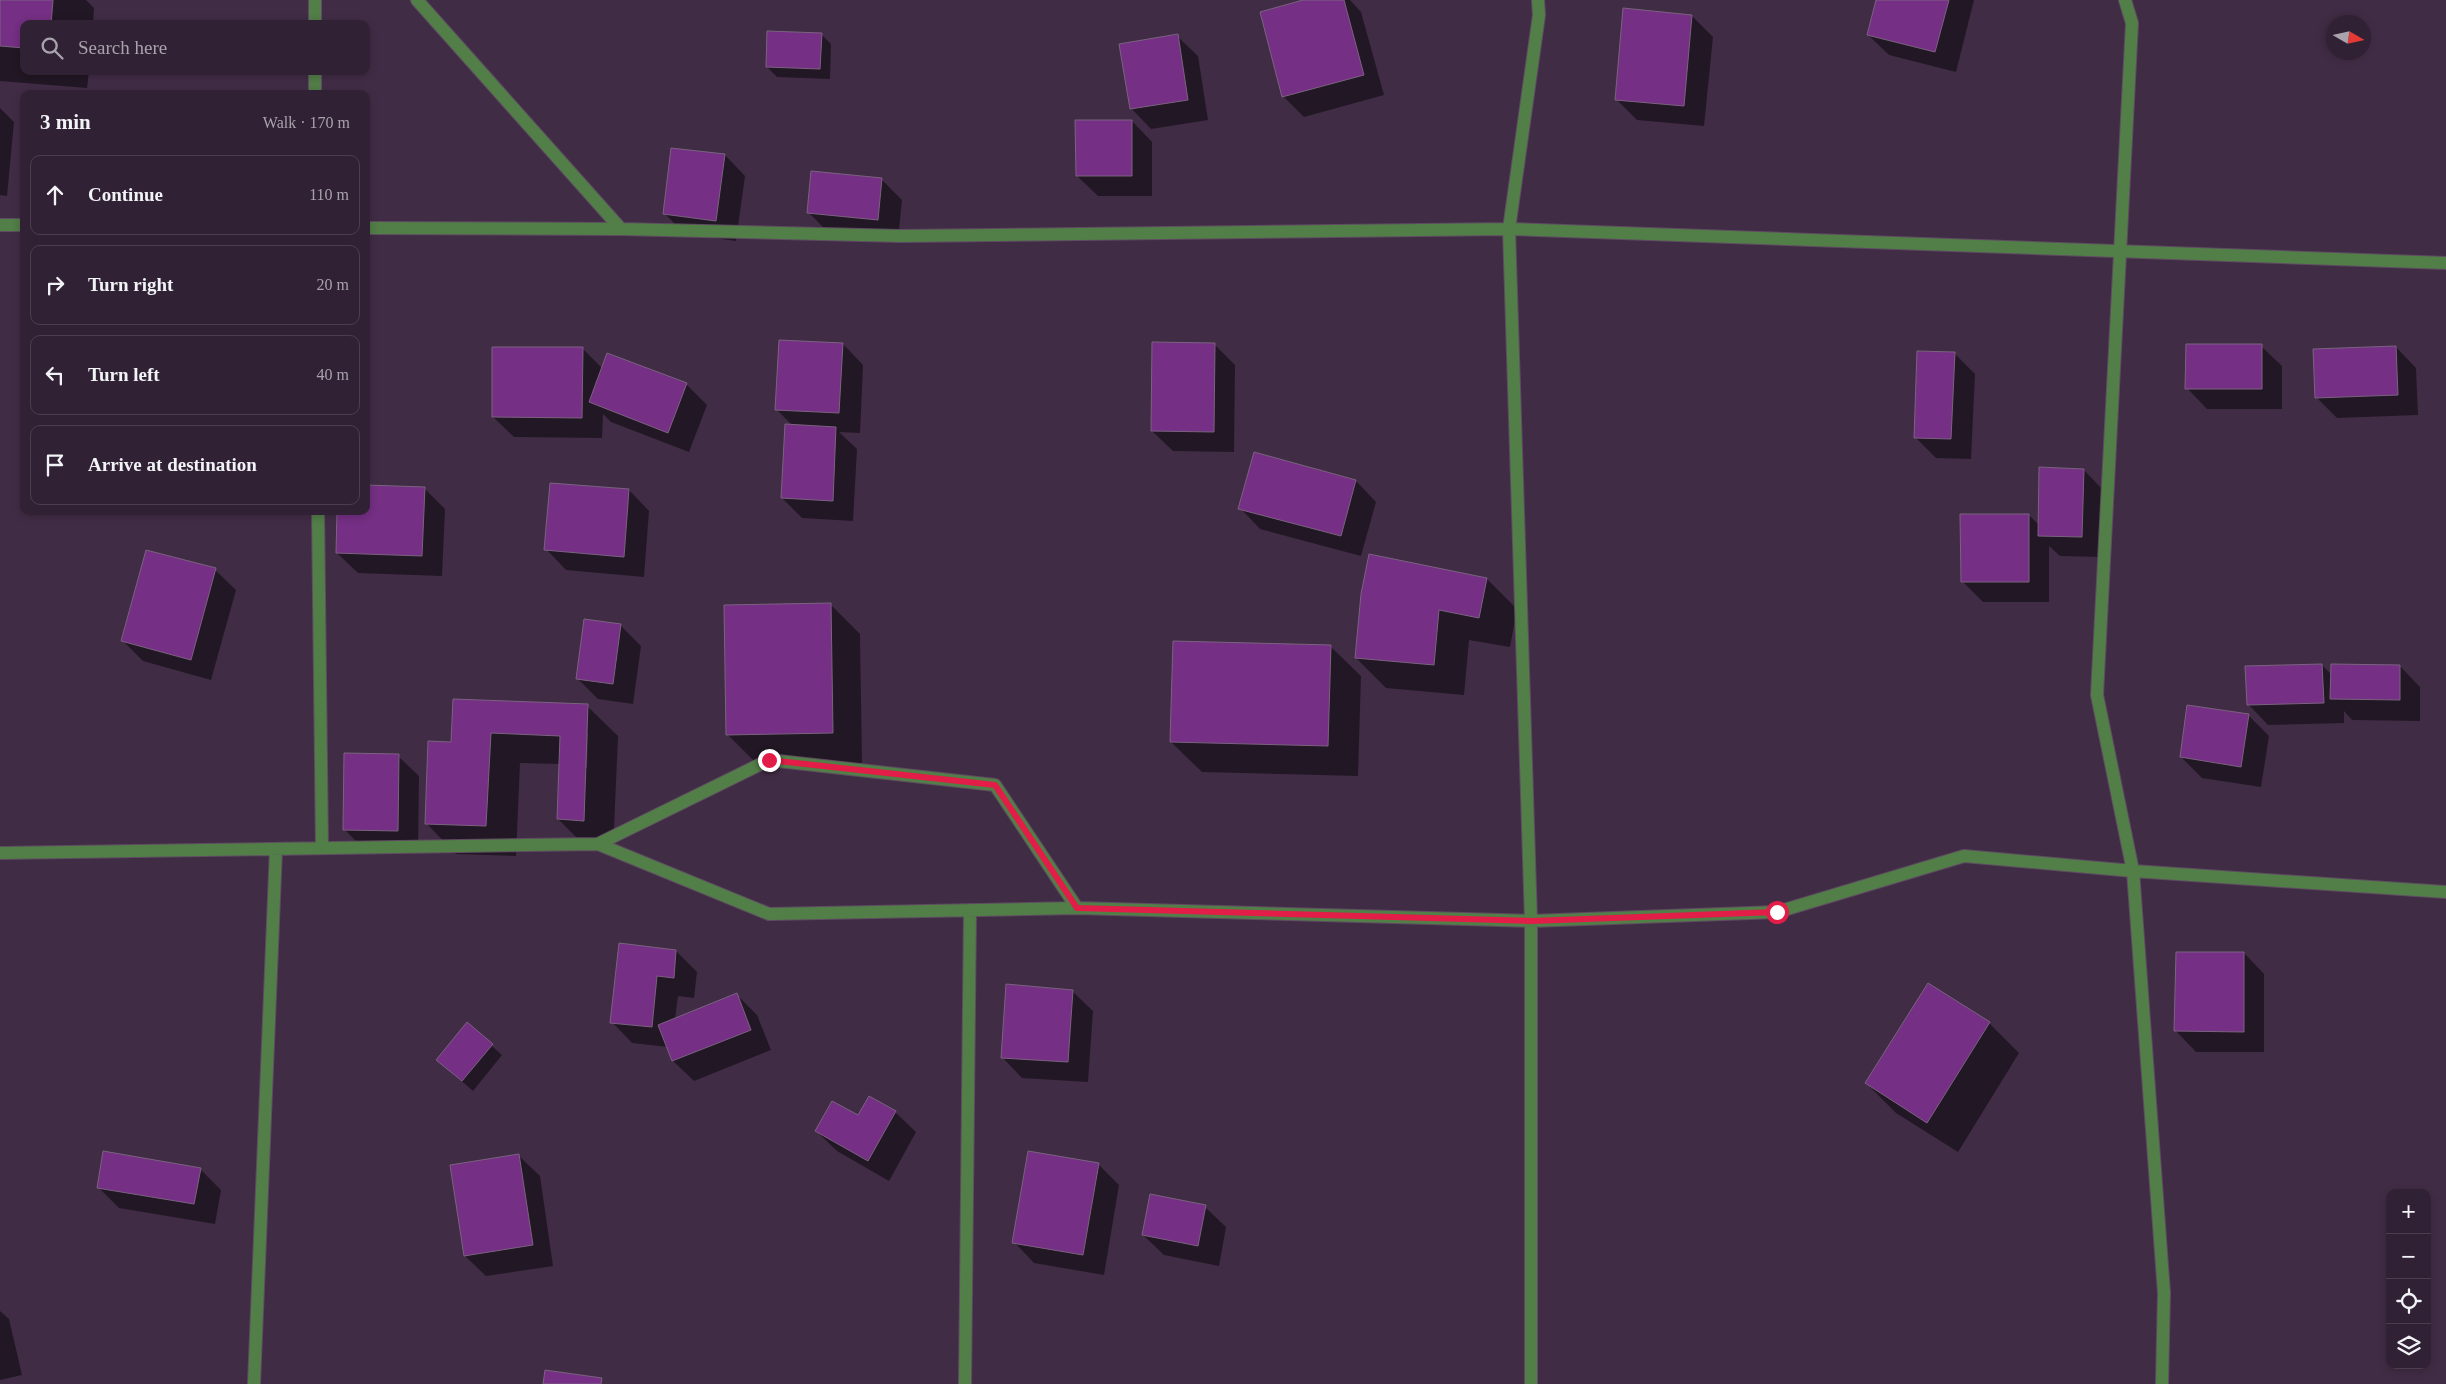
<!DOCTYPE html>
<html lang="en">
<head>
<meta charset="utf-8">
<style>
  :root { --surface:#312134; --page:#3d2e40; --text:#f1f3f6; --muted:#a8a3ac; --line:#4c3e4f }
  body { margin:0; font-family:Georgia,serif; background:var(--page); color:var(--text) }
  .controls { position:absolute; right:15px; bottom:15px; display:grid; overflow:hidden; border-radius:10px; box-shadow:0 2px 8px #0003 }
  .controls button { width:45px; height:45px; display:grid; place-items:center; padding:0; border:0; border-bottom:1px solid var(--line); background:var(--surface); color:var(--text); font:25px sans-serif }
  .compass { position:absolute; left:2326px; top:15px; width:45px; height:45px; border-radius:50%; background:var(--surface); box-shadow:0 2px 8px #0003; rotate:99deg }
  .stop { position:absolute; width:15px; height:15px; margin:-11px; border:4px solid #e11d48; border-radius:50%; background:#fff }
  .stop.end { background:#e11d48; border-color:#fff; box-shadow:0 1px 5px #0008 }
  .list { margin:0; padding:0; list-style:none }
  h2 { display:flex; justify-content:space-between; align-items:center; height:65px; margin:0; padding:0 20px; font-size:21px }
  h2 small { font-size:16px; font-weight:400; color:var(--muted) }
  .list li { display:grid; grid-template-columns:32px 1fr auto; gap:15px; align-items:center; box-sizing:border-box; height:80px; margin:0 10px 10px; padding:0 10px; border:1px solid var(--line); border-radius:10px }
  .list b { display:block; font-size:19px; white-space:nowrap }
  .list em { font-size:16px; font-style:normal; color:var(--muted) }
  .icon { flex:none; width:28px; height:28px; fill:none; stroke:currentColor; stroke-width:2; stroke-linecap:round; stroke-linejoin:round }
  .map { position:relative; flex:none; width:2446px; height:1384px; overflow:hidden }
  .search { position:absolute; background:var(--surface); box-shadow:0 2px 8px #0003; left:20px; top:20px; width:350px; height:55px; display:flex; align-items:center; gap:12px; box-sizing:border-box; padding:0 18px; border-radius:10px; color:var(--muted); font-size:19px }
  .panel { position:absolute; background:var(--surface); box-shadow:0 2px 8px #0003; left:20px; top:90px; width:350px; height:425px; border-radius:10px }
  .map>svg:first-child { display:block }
  .shadow { fill:#0007; fill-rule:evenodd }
  .building { fill:#752f84; stroke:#7a637f }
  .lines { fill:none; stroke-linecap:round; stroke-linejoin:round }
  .street-casing { stroke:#5f4b62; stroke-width:14 }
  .street { stroke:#527e48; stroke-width:12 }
  .route { stroke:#e11d48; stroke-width:6 }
</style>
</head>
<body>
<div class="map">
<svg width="2446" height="1384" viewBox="0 0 2446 1384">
  <rect width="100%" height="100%" fill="#412c45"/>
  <path class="shadow" d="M 0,0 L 86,0 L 94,8 L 93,24 L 24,24 L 24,71 L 89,71 L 87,88 L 0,81 Z
    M 1308,0 L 1350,0 L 1361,12 L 1384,95 L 1304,117 L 1283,96 Z
    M 1877,0 L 1974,0 L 1956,72 L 1889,55 L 1868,35 Z
    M 1625,10 L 1692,16 L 1713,37 L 1704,126 L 1637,120 L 1616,99 Z
    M 821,34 L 831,44 L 830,79 L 777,77 L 767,67 Z
    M 1177,36 L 1198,56 L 1208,120 L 1151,129 L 1131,108 Z
    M 0,108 L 14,122 L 7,196 L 0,195 Z
    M 1132,121 L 1152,142 L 1152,196 L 1098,196 L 1077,176 Z
    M 725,155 L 745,176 L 736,241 L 685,234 L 664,213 Z
    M 882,180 L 902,200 L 898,240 L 829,233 L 808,212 Z
    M 843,344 L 863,365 L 860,433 L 839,432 L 857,449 L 853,521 L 802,518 L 782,498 L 792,425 L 776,409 Z
    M 1214,344 L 1235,365 L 1234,452 L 1173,451 L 1152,431 Z
    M 2261,346 L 2282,366 L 2282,409 L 2207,409 L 2187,388 Z
    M 2396,347 L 2416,368 L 2418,415 L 2337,418 L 2316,397 Z
    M 582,348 L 603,369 L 686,384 L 707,405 L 689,452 L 611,422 L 603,414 L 602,438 L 514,437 L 493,417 Z
    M 1954,353 L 1975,374 L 1971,459 L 1936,458 L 1915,437 Z
    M 2084,470 L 2104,491 L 2102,557 L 2060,556 L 2049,546 L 2049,602 L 1983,602 L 1962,581 L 2029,515 L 2039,525 Z
    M 1356,481 L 1376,502 L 1361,556 L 1260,529 L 1240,508 Z
    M 424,488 L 445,509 L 442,576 L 358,573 L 337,553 L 366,511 Z
    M 629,490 L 649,511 L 644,577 L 566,570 L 546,549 Z
    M 215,570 L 236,590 L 211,680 L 143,661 L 123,641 Z
    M 1487,579 L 1517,609 L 1510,647 L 1469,640 L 1464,695 L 1386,688 L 1356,658 Z
    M 830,604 L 860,634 L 862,763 L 758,765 L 727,734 Z
    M 620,625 L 641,646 L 633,704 L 598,699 L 577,678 Z
    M 1330,646 L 1361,676 L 1358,776 L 1202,772 L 1171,742 Z
    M 2322,665 L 2332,675 L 2400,666 L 2420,687 L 2420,721 L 2352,720 L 2344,711 L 2344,723 L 2268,725 L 2248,704 Z
    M 587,706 L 618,736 L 613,851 L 588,849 L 558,819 L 560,764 L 520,763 L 516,856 L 456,854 L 426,823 L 452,744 ZM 586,733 L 588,733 L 587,768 L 584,768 Z
    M 2248,715 L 2269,736 L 2261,787 L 2202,778 L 2181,757 Z
    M 398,756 L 419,776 L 418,851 L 365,850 L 344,829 Z
    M 676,951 L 697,972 L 694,998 L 678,996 L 675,1019 L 737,995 L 757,1015 L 771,1050 L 694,1081 L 673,1061 L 668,1047 L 632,1043 L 612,1022 Z
    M 2244,953 L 2264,974 L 2264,1052 L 2196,1052 L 2176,1031 Z
    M 1072,991 L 1093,1011 L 1088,1082 L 1022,1078 L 1002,1057 Z
    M 1989,1023 L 2019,1053 L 1958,1152 L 1896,1113 L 1866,1083 Z
    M 467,1024 L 502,1055 L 473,1091 L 438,1060 Z
    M 895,1112 L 916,1132 L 889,1181 L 837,1151 L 816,1131 L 859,1117 Z
    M 519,1156 L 540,1176 L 553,1266 L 486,1276 L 465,1256 Z
    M 1098,1164 L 1119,1185 L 1104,1275 L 1034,1263 L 1014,1242 Z
    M 200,1169 L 221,1190 L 215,1224 L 119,1208 L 98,1187 Z
    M 1205,1207 L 1226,1227 L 1219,1266 L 1164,1255 L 1143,1235 Z
    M 0,1311 L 9,1319 L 22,1375 L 0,1380 Z"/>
  <path class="building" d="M 0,0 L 53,0 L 51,24 L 24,24 L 24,48 L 0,46 Z
    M 1303,0 L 1344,0 L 1364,75 L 1282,97 L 1260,12 Z
    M 1876,0 L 1949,0 L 1935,52 L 1867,35 Z
    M 1623,8 L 1692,15 L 1684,106 L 1615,100 Z
    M 767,31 L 822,33 L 820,69 L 766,67 Z
    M 1178,34 L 1188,100 L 1130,109 L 1119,44 Z
    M 1075,120 L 1132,120 L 1132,176 L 1076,176 Z
    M 671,148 L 725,154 L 716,221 L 663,214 Z
    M 811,171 L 882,178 L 878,220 L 807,213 Z
    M 779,340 L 843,343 L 839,413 L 775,410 Z
    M 1152,342 L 1215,343 L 1214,432 L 1151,431 Z
    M 2186,344 L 2262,344 L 2262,389 L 2185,389 Z
    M 2396,346 L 2398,395 L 2315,398 L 2313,349 Z
    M 492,347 L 583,347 L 582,418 L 492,417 Z
    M 1917,351 L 1955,352 L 1951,439 L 1914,438 Z
    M 607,353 L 687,383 L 668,433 L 589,402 Z
    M 785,424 L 836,427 L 833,501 L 781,498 Z
    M 1254,452 L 1356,480 L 1341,536 L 1238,509 Z
    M 2039,467 L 2084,469 L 2082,537 L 2038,536 Z
    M 550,483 L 629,489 L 624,557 L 544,550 Z
    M 366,485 L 425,487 L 422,556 L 336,553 L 337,511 L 366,511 Z
    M 1960,514 L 2029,514 L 2029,582 L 1961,582 Z
    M 146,550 L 216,568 L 191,660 L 121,641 Z
    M 1369,554 L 1487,578 L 1479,618 L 1439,610 L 1434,665 L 1355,658 L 1361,594 Z
    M 831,603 L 833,733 L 726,735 L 724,605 Z
    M 584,619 L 621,624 L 613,684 L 576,679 Z
    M 1173,641 L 1331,645 L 1328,746 L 1170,742 Z
    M 2322,664 L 2324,703 L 2247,705 L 2245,666 Z
    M 2331,664 L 2400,665 L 2400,700 L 2330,699 Z
    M 453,699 L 588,704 L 584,821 L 557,819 L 560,736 L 491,733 L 486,826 L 425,824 L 428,741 L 451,742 Z
    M 2187,705 L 2249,714 L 2241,767 L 2180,757 Z
    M 344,753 L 399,754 L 398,831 L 343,830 Z
    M 619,943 L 676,950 L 674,978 L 657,976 L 652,1027 L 610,1023 Z
    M 2176,952 L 2244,952 L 2244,1032 L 2174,1031 Z
    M 1928,983 L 1990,1022 L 1927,1123 L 1865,1083 Z
    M 1006,984 L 1073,990 L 1068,1062 L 1001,1058 Z
    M 737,993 L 751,1030 L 672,1061 L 658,1025 Z
    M 467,1022 L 493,1044 L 462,1081 L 436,1060 Z
    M 869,1096 L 896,1111 L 868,1161 L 815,1131 L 832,1101 L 858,1115 Z
    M 103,1151 L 201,1168 L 194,1204 L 97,1188 Z
    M 1028,1151 L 1099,1163 L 1083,1255 L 1012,1243 Z
    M 519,1154 L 533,1245 L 464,1256 L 450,1165 Z
    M 1150,1194 L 1206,1205 L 1198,1246 L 1142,1235 Z
    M 545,1370 L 602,1378 L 601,1384 L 543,1384 Z"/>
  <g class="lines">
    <g class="street-casing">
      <path id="street" d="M 417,0 L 621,229
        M 2125,0 L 2132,23 L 2097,695 L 2133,871 L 2164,1293 L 2162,1384
        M 315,24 L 315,0
        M 315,94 L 315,71
        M 0,225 L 24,225
        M 366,228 L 621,229 L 901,236 L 1509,229 L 2446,263
        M 318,511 L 322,848
        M 598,844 L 769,760 L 995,785 L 1077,908
        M 0,853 L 598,844 L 769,914 L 1077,908 L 1531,921 L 1777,912 L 1964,856 L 2133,871 L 2446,892
        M 254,1384 L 276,849
        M 965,1384 L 970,910
        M 1531,1384 L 1531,921 L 1509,229 L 1539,15 L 1538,0"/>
    </g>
    <use href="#street" class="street"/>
  </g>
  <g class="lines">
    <path class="route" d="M 769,760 L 995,785 L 1077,908 L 1531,921 L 1777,912"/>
  </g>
</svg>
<div class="controls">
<button>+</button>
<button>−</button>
<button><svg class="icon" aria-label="locate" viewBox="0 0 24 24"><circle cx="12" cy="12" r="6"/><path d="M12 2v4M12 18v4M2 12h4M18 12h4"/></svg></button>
<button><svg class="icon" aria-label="layers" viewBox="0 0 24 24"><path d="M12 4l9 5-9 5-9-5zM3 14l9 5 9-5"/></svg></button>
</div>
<svg class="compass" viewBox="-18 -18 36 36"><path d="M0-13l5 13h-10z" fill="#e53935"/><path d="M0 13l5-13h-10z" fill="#a8a3ac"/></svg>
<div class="stop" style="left:1777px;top:912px"></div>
<div class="stop end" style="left:769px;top:760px"></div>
<div class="search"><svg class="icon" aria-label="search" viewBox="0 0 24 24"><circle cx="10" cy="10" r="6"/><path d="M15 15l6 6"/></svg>Search here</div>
<section class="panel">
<h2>3 min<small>Walk · 170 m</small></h2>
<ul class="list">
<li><svg class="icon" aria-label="ahead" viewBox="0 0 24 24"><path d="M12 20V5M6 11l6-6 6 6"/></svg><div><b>Continue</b></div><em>110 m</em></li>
<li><svg class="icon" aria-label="right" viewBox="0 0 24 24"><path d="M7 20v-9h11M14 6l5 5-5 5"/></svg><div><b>Turn right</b></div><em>20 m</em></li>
<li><svg class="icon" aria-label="left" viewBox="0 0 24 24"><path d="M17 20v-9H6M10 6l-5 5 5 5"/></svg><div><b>Turn left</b></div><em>40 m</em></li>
<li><svg class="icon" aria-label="arrive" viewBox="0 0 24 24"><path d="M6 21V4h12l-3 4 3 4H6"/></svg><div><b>Arrive at destination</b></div></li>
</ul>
</section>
</div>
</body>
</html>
